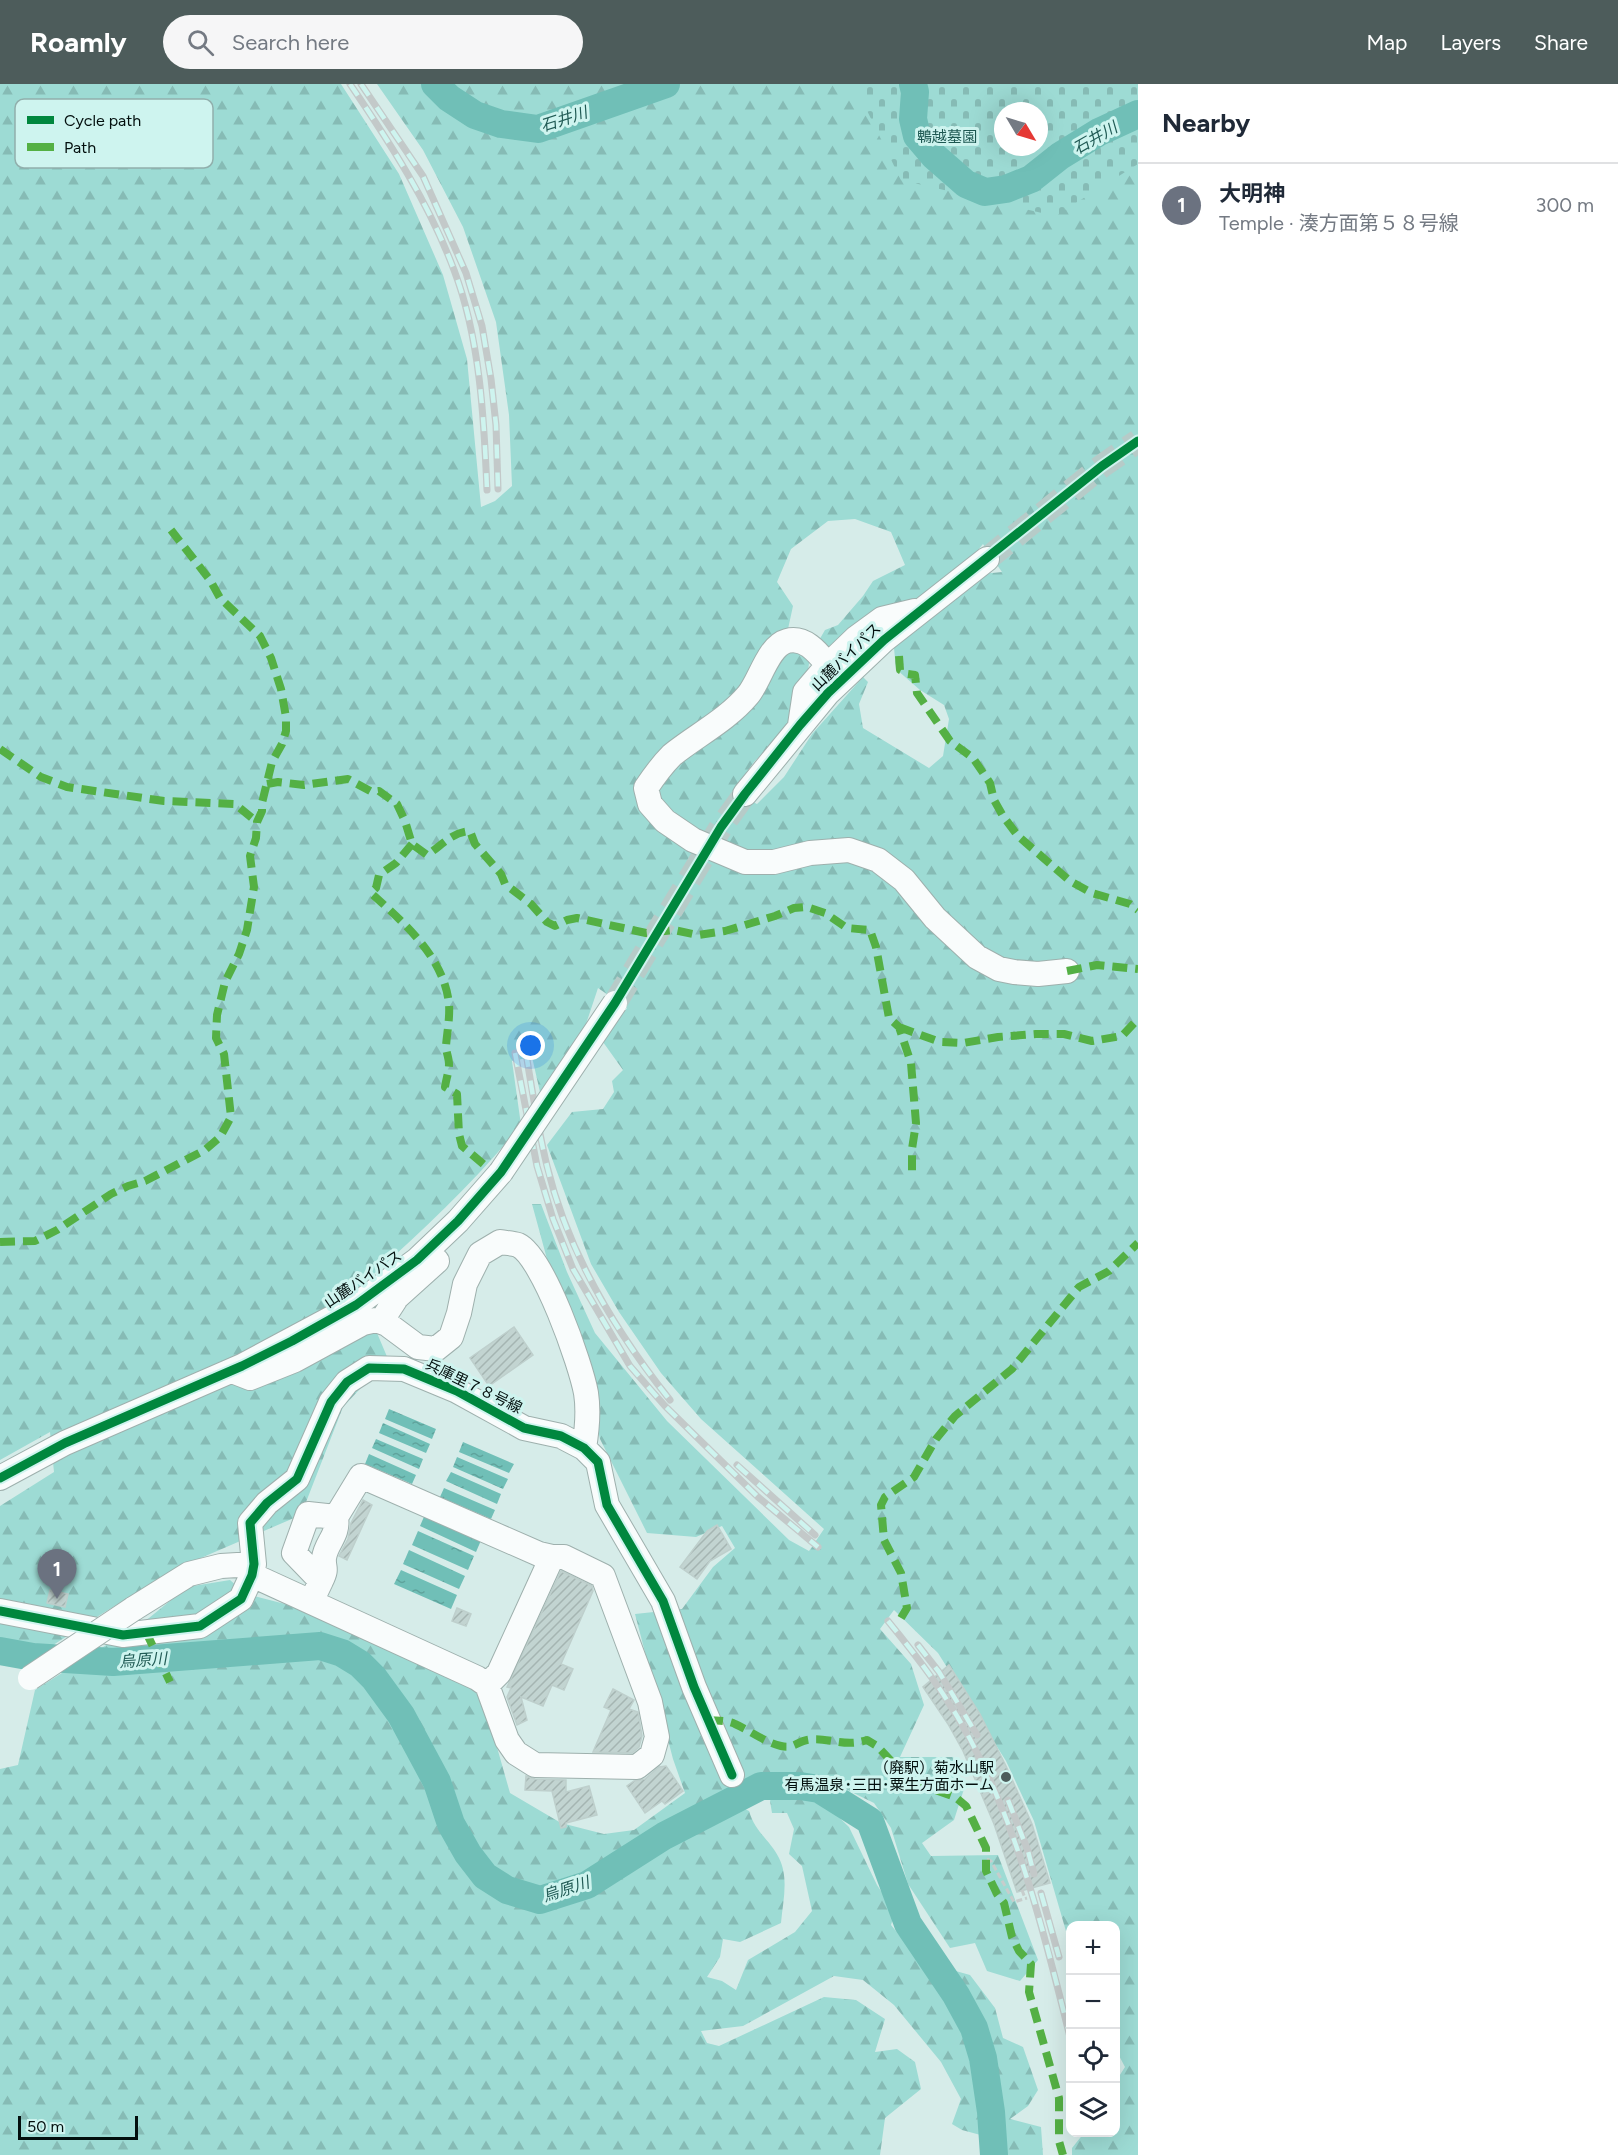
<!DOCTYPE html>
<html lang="en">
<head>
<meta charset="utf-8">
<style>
  :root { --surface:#fff; --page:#f6f6f7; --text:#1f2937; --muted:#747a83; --line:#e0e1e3; --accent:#4d5c5b }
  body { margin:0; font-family:Figtree,"Noto Sans JP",sans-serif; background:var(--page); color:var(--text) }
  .controls { position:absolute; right:18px; bottom:18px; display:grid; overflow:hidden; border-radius:12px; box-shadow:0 6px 24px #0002 }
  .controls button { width:54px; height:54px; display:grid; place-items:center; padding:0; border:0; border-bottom:2px solid var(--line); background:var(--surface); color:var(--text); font:30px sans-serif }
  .compass { position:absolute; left:994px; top:18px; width:54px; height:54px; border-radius:50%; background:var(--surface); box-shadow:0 6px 24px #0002; rotate:128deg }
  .scale { position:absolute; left:18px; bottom:15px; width:120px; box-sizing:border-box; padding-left:6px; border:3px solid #030f0e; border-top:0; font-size:16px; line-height:21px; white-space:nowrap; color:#030f0e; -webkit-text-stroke:4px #cef4ef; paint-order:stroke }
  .you { position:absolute; left:531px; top:962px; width:21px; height:21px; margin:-15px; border:4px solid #fff; border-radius:50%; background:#1a73e8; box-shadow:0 0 0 9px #1a73e833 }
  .badge { display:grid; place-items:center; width:39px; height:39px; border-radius:50%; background:var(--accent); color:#fff; font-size:20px; font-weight:700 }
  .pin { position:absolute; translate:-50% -50px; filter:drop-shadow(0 2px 3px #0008) }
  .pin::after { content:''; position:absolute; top:32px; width:21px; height:18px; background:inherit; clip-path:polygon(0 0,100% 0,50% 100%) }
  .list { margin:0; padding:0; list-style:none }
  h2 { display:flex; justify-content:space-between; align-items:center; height:78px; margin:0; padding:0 24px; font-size:26px }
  h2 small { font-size:20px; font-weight:400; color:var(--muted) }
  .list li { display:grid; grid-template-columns:39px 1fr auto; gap:18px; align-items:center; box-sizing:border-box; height:84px; padding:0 24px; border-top:2px solid var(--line) }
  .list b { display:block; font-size:22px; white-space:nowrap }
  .list p { margin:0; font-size:20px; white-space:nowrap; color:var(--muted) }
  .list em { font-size:20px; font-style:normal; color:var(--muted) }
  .icon { flex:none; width:33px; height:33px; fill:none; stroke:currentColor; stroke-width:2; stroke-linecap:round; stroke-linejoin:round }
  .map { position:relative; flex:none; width:1138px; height:2071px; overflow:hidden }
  header { display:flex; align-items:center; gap:36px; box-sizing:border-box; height:84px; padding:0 30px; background:var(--accent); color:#fff }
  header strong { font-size:28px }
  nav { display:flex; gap:33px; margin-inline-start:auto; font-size:21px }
  .search { width:420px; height:54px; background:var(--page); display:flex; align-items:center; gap:15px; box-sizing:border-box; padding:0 21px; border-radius:33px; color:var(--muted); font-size:22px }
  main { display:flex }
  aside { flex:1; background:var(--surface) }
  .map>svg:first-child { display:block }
  .forest { fill:url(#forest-firs); fill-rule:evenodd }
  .cemetery { fill:url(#cemetery-stones); fill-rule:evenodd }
  .water { fill:url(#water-ripples) }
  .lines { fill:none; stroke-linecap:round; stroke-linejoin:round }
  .river { stroke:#70bfb7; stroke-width:28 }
  .building { fill:url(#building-hatch); stroke:#becfcc; stroke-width:1.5 }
  .minor-tunnel { stroke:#b6cbc8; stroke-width:24; stroke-dasharray:24 12; stroke-linecap:butt }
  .minor-casing { stroke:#9eb0ad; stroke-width:26 }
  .path { stroke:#c7cdcc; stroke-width:3; stroke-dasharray:6 3; stroke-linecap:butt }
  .minor { stroke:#f9fcfc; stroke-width:24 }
  .rail-casing { stroke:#c3c9c9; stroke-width:7 }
  .rail { stroke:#cef4ef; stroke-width:4.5; stroke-dasharray:14; stroke-linecap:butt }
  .minor-bridge-casing { stroke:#9eb0ad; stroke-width:26; stroke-linecap:butt }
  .minor-bridge { stroke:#f9fcfc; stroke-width:24 }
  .quiet { stroke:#54b044; stroke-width:8; stroke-dasharray:15 8; stroke-linecap:butt }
  .cycleway-casing { stroke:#cef4ef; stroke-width:13 }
  .cycleway { stroke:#00873e; stroke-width:9 }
  .poi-dot { fill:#4d5c5b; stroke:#cef4ef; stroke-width:2 }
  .labels { text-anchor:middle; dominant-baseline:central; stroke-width:6; stroke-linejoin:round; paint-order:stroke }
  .park-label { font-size:15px; fill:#1d5751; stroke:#cef4ef }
  .street-label { font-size:15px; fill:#030f0e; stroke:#cef4ef }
  .poi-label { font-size:15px; fill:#030f0e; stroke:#cef4ef; text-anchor:end }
  .water-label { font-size:16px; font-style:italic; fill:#215b55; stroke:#cef4ef }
  .key { fill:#cef4ef; stroke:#91afac; stroke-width:1.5 }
  .key-label { font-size:16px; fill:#030f0e }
</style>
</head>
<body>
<header>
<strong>Roamly</strong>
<div class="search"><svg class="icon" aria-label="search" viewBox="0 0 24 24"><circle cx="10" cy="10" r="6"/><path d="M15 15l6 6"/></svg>Search here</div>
<nav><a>Map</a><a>Layers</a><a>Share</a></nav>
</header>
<main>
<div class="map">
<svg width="1138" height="2071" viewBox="0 0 1138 2071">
  <defs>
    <pattern id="forest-firs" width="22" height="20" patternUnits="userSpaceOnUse" patternTransform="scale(1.5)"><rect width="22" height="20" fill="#9ddbd4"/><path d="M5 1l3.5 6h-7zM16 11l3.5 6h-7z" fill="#86bbb5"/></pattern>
    <pattern id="cemetery-stones" width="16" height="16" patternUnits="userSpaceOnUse" patternTransform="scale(1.5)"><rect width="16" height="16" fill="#9ddbd4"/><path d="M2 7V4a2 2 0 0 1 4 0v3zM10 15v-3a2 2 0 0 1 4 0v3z" fill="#86bbb5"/></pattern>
    <pattern id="water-ripples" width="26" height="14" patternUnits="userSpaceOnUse" patternTransform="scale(1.5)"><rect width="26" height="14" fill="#70bfb7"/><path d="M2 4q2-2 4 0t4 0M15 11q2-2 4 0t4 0" fill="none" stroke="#5fa39c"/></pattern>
    <pattern id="building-hatch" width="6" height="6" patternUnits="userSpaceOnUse" patternTransform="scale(1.5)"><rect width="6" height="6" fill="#c2d4d1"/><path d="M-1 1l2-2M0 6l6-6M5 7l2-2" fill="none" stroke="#a5b5b2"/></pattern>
  </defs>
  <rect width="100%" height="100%" fill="#d6ece9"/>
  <path class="forest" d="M 0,0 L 341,0 L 399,90 L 443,191 L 467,275 L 481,423 L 495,417 L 512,402 L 509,331 L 496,238 L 463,143 L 423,66 L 377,0 L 919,0 L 921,63 L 1050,71 L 1138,22 L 1138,2071 L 1072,2071 L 1072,2064 L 1084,2049 L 1116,2048 L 1116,1997 L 1125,1983 L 1116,1966 L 1116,1842 L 1070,1842 L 1070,1861 L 1034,1737 L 1006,1677 L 938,1569 L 894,1526 L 880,1545 L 911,1580 L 924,1621 L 900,1673 L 953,1673 L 964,1705 L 954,1736 L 922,1759 L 931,1772 L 998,1771 L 1038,1876 L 1020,1897 L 987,1887 L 975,1859 L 950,1864 L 908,1800 L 891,1744 L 874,1719 L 837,1701 L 798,1691 L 755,1697 L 737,1710 L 739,1722 L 749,1727 C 755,1748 770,1756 779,1774 C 789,1794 783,1817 781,1839 L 740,1858 L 723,1855 L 720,1873 L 707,1893 L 722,1897 L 736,1906 L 748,1876 L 795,1848 L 812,1827 L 802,1782 L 789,1770 L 794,1745 L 787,1729 L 772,1729 L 770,1717 L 774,1708 L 820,1715 L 849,1743 L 877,1801 L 895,1828 L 891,1841 L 920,1877 L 970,1891 L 995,1924 L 1003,1954 L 1023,1963 L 1038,2006 L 1028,2022 L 1010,2035 L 1041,2043 L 1043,2071 L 1006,2071 L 988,2053 L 962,2046 L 952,2040 L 961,2015 L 941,1978 L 894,1921 L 863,1896 L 834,1892 L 743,1942 L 701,1947 L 707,1959 L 719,1962 L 824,1913 L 856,1916 L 885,1935 L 875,1968 L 897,1965 L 915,1978 L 921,2005 L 885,2034 L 880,2071 L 0,2071 L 0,1685 L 18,1681 L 35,1606 L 149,1534 L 187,1503 L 230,1496 L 246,1510 L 285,1520 L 481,1607 L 510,1709 L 561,1739 L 604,1750 L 634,1746 L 685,1709 L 673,1675 L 635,1530 L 682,1525 L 713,1483 L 735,1464 L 722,1442 L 696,1453 L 647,1449 L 600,1355 L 577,1247 L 547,1175 L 532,1120 L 541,1120 L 567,1188 L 595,1249 L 667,1337 L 789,1456 L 809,1467 L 824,1445 L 701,1335 L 661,1289 L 619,1228 L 591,1180 L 547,1061 L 572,1028 L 603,1025 L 614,1008 L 612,997 L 623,986 L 603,958 L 627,924 L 598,904 L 585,943 L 540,1008 L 532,973 L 512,977 L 521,1041 C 472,1101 416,1153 358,1204 L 388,1275 L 343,1323 L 301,1431 L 173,1486 L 100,1531 L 22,1581 L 0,1581 L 0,1422 L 54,1388 L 50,1348 L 0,1376 ZM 855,435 L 891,448 L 905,481 L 873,497 L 863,512 L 838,541 L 825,546 L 818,558 L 828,572 L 885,527 L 922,512 L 968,478 L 983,460 L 1002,488 L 982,490 L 894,564 L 896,585 L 920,606 L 944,621 L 949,635 L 943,672 L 929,684 L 863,644 L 859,620 L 868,598 L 863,593 L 812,650 L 784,693 L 757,720 L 732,708 L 754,678 L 792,638 L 807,593 L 811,566 L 788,545 L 793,522 L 777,498 L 791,465 L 828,437 Z"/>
  <path class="cemetery" d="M 854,0 L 1138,0 L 1138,80 L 1055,132 L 901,96 ZM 1003,27 L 1039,27 L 1039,63 L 1003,63 Z"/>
  <path class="water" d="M 389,1325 L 436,1345 L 432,1355 L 385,1335 Z
    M 383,1339 L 430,1360 L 426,1369 L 379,1349 Z
    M 376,1355 L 423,1375 L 419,1385 L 372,1364 Z
    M 463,1358 L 514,1380 L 509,1389 L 459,1368 Z
    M 369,1370 L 416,1391 L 412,1400 L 365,1380 Z
    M 457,1373 L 508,1395 L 503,1405 L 453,1383 Z
    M 451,1388 L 501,1410 L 497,1420 L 446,1397 Z
    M 444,1404 L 495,1426 L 491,1435 L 440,1413 Z
    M 426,1428 L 482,1454 L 476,1468 L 420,1442 Z
    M 418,1447 L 474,1472 L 468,1486 L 412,1461 Z
    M 409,1466 L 465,1492 L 459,1505 L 403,1480 Z
    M 401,1486 L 457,1511 L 451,1525 L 394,1500 Z"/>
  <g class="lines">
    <path class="river" d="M 435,0 L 449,14 L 475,31 L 501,40 L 538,45 L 666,0
      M 913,0 L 915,8 L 913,35 L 917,52 L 934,72 L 966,100 L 985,108 L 1006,105 L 1031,95 L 1060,72 L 1099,48 L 1138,30
      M 0,1567 L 33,1573 L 113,1578 L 320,1562 L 342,1569 L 360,1580 L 374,1594 L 401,1631 L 437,1698 L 451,1740 L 468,1770 L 485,1792 L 507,1806 L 540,1816 L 587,1801 L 664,1752 L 761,1702 L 800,1702 L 819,1705 L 870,1737 L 908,1840 L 956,1911 L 974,1944 L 983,1974 L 991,2028 L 994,2071"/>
  </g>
  <path class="building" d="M 514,1243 L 533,1271 L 489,1302 L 470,1274 Z
    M 363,1416 L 372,1421 L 347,1476 L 339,1472 L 348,1455 L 351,1439 Z
    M 717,1441 L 731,1465 L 710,1477 L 697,1495 L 680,1483 L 707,1447 Z
    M 561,1487 L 592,1502 L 593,1507 L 561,1580 L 573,1585 L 564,1606 L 552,1601 L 543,1622 L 521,1613 L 527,1636 L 517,1641 L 507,1613 L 511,1604 L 507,1603 Z
    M 50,1506 L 68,1510 L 65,1523 L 47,1519 Z
    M 457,1524 L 471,1530 L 466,1542 L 452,1537 Z
    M 949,1581 L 980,1630 L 1006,1682 L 1032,1740 L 1050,1799 L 1017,1808 L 994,1740 L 963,1667 L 948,1640 L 923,1603 Z
    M 613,1605 L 634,1616 L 629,1625 L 638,1628 L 642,1652 L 639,1663 L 632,1669 L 593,1668 L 611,1626 L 604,1623 Z
    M 666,1682 L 683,1707 L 665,1720 L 662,1717 L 645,1729 L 627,1702 L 634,1697 L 645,1695 L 659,1683 Z
    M 526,1692 L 535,1695 L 566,1696 L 566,1708 L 589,1702 L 597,1731 L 566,1739 L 566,1743 L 561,1744 L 552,1707 L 525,1706 Z"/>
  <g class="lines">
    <path class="minor-tunnel" d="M 987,475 L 1102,382 L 1138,357
      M 615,919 L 721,743 L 745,710"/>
    <g class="minor-casing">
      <path id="minor" d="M 828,581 C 818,569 805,552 787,557 C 768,562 760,597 748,611 C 727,636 697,651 672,671 C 662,681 654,692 646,704 L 650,720 L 665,737 L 693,756 L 745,778 L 774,778 L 810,769 L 849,766 L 878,776 L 904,796 L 935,834 L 977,873 L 999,885 L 1014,888 L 1038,890 L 1067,887
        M 800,641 L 805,608 L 828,581 L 856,554 L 882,535 L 915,527
        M 745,710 L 828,609 L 884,556 L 987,475
        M 387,1240 L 386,1230 L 397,1213 L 437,1177
        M 232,1287 L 250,1294 L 295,1276 L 363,1239 L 376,1236 L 387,1240 L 418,1263 L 436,1265 L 451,1253 L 459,1229 L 465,1200 L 480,1170 L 500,1158 C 505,1159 512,1159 518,1161 C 543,1172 581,1281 586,1309 C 589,1328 587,1346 584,1364
        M 0,1394 L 65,1359 L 242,1282 L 356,1221 L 417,1176 L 458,1137 L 501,1088
        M 252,1491 L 477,1594 L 487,1601 L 507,1656 L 516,1669 L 535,1681 L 637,1683 L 652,1671 L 657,1653 L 650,1618 L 603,1492 L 564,1473 L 552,1473 L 539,1470 L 361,1392 L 336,1433 L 308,1430 L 294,1469 L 321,1497 L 311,1518
        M 321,1497 C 328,1483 323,1485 324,1474 C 326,1458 339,1452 336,1433
        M 133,1525 L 189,1490 L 221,1482 L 254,1480
        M 0,1527 L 123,1551 L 200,1542 L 241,1515 L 252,1491 L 254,1480 L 250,1439 L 267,1419 L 297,1395 L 331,1318 L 347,1298 L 369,1284 L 404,1285 L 457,1307 L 524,1344 L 561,1352 L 584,1364 L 598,1378 L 607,1421 L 663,1517 L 694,1603 L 732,1691
        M 487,1601 L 499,1589 L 552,1473"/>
    </g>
    <path class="path" d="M 987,1775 L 991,1777 L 1014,1818 L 1027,1814
      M 1022,1806 L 1025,1814"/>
    <use href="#minor" class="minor"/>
    <g class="rail-casing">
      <path id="rail" d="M 350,0 C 390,59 429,119 454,186 C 480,254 484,334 487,406
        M 361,0 L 423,92 L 466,189 L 482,242 L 491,295 L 496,341 L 498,405
        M 515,969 L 537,1082 L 553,1135 L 573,1185 L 630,1282 L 665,1322 L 758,1413 L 818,1463
        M 526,969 C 532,1007 538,1045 547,1082 C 568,1169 615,1247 670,1316
        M 737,1381 L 815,1451
        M 888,1537 C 919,1575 948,1613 971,1657 C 1020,1750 1045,1852 1070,1953
        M 918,1561 L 939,1588 L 977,1651
        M 1008,1716 L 1028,1767 L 1034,1790
        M 1041,1809 L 1059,1873"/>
    </g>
    <use href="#rail" class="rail"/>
    <g class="minor-bridge-casing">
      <path id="minor-bridge" d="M 501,1088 L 615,919
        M 30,1594 L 133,1525"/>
    </g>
    <use href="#minor-bridge" class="minor-bridge"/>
    <path class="quiet" d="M 899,572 L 900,586 L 908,590 L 915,591 L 917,609 L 950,657 L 973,674 L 990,699 L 994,716 L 1003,732 L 1018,752 L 1070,797 L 1092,809 L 1130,820 L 1138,826
      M 0,665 L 41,693 L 67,703 L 164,717 L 235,720 L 257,738
      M 267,700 L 278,698 L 304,701 L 348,695 L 372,708 L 379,707 L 397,720 L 405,737 L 412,760 L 427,771 C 441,762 452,748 470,747 L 475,760 L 501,790 L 505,800 L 531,820 L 547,838 L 555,842 L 567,836 L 577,834 L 646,849 L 674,846 L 698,851 L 725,847 L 775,832 L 794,824 L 807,823 L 825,829 L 847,844 L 870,846 L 876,863 L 889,934 L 899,943 L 911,979 L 916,1039 L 912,1065 L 912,1089
      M 412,760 L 396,779 L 379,791 L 376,804 L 371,809 C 404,839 444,873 449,920 C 450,934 447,949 446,962 C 446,968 449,974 449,980 C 449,987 446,996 445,1003 L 457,1010 L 459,1050 L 462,1062 L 488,1084
      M 1067,887 L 1097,881 L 1138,885
      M 899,943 L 940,958 L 963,959 L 998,953 L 1036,950 L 1064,950 L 1092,957 L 1122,952 L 1138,935
      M 0,1158 L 35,1157 L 57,1146 L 111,1110 L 128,1102 L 145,1097 L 205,1066 L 220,1053 L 231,1033 L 224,970 L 216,954 L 217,931 L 225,898 L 239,870 L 247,846 L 254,803 L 250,772 L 256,754 L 257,738 L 262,727 L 262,719 L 272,678 L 282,660 L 286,647 L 286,633 L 281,605 L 271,574 L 260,552 L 220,514 L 210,496 L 171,446
      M 901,1534 L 907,1524 L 901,1489 L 884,1456 L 881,1421 L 885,1413 L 914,1393 L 936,1355 L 955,1332 L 1012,1285 L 1079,1203 L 1109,1187 L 1138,1159
      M 146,1548 L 170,1598
      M 708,1636 C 716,1637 727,1636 735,1640 C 751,1647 764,1658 781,1662 C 793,1665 797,1658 807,1656 C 827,1652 843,1664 867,1656 L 877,1662 L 892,1678 L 910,1691 L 935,1706 L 955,1713 L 966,1722 L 986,1764 L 986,1787 L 997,1810 L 1004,1819 L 1012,1853 L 1019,1867 L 1031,1880 L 1029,1908 L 1059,2014 L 1059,2057 L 1063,2071"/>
    <g class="cycleway-casing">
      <path id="cycleway" d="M 0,1394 L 65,1359 L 242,1282 L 292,1257 L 356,1221 L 417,1176 L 458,1137 L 501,1088 L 615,919 L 721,743 L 745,710 L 800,641 L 828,609 L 884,556 L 1102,382 L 1138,357
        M 0,1527 L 123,1551 L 200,1542 L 241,1515 L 252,1491 L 254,1480 L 250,1439 L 267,1419 L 297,1395 L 331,1318 L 347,1298 L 369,1284 L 404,1285 L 457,1307 L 524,1344 L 561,1352 L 584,1364 L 598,1378 L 607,1421 L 663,1517 L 694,1603 L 732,1691"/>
    </g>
    <use href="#cycleway" class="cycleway"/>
  </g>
  <circle class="poi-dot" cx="1006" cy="1693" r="6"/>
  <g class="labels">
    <g class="park-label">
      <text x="947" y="53">鵯越墓園</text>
    </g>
    <g class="street-label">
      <text transform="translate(846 573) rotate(-44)">山麓バイパス</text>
      <text transform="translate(363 1195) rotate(-34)">山麓バイパス</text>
      <text transform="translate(474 1302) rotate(26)">兵庫里７８号線</text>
    </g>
    <g class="poi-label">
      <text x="994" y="1684">（廃駅）菊水山駅<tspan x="994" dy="17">有馬温泉･三田･粟生方面ホーム</tspan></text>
    </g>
    <g class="water-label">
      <text transform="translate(564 35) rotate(-18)">石井川</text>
      <text transform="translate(1095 54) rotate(-30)">石井川</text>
      <text transform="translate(143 1576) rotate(-4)">烏原川</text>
      <text transform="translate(566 1805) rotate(-18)">烏原川</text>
    </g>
  </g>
  <rect x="15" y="15" width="198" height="69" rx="9" class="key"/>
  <rect x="27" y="32" width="27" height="8" fill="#00873e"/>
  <rect x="27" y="59" width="27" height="8" fill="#54b044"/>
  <g class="key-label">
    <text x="64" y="42">Cycle path</text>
    <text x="64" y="69">Path</text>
  </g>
</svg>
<div class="controls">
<button>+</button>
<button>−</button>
<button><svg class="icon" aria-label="locate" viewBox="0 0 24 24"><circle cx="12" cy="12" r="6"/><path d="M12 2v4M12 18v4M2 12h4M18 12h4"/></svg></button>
<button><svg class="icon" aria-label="layers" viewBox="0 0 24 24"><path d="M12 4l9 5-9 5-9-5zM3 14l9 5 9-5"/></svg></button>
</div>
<svg class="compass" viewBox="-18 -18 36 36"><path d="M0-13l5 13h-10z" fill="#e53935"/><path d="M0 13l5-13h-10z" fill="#747a83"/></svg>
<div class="scale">50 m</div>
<div class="you"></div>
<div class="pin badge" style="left:57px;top:1515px;background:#6b7280">1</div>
</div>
<aside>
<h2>Nearby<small></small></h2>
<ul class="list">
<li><span class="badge" style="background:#6b7280">1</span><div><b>大明神</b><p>Temple · 湊方面第５８号線</p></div><em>300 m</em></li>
</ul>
</aside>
</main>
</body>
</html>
